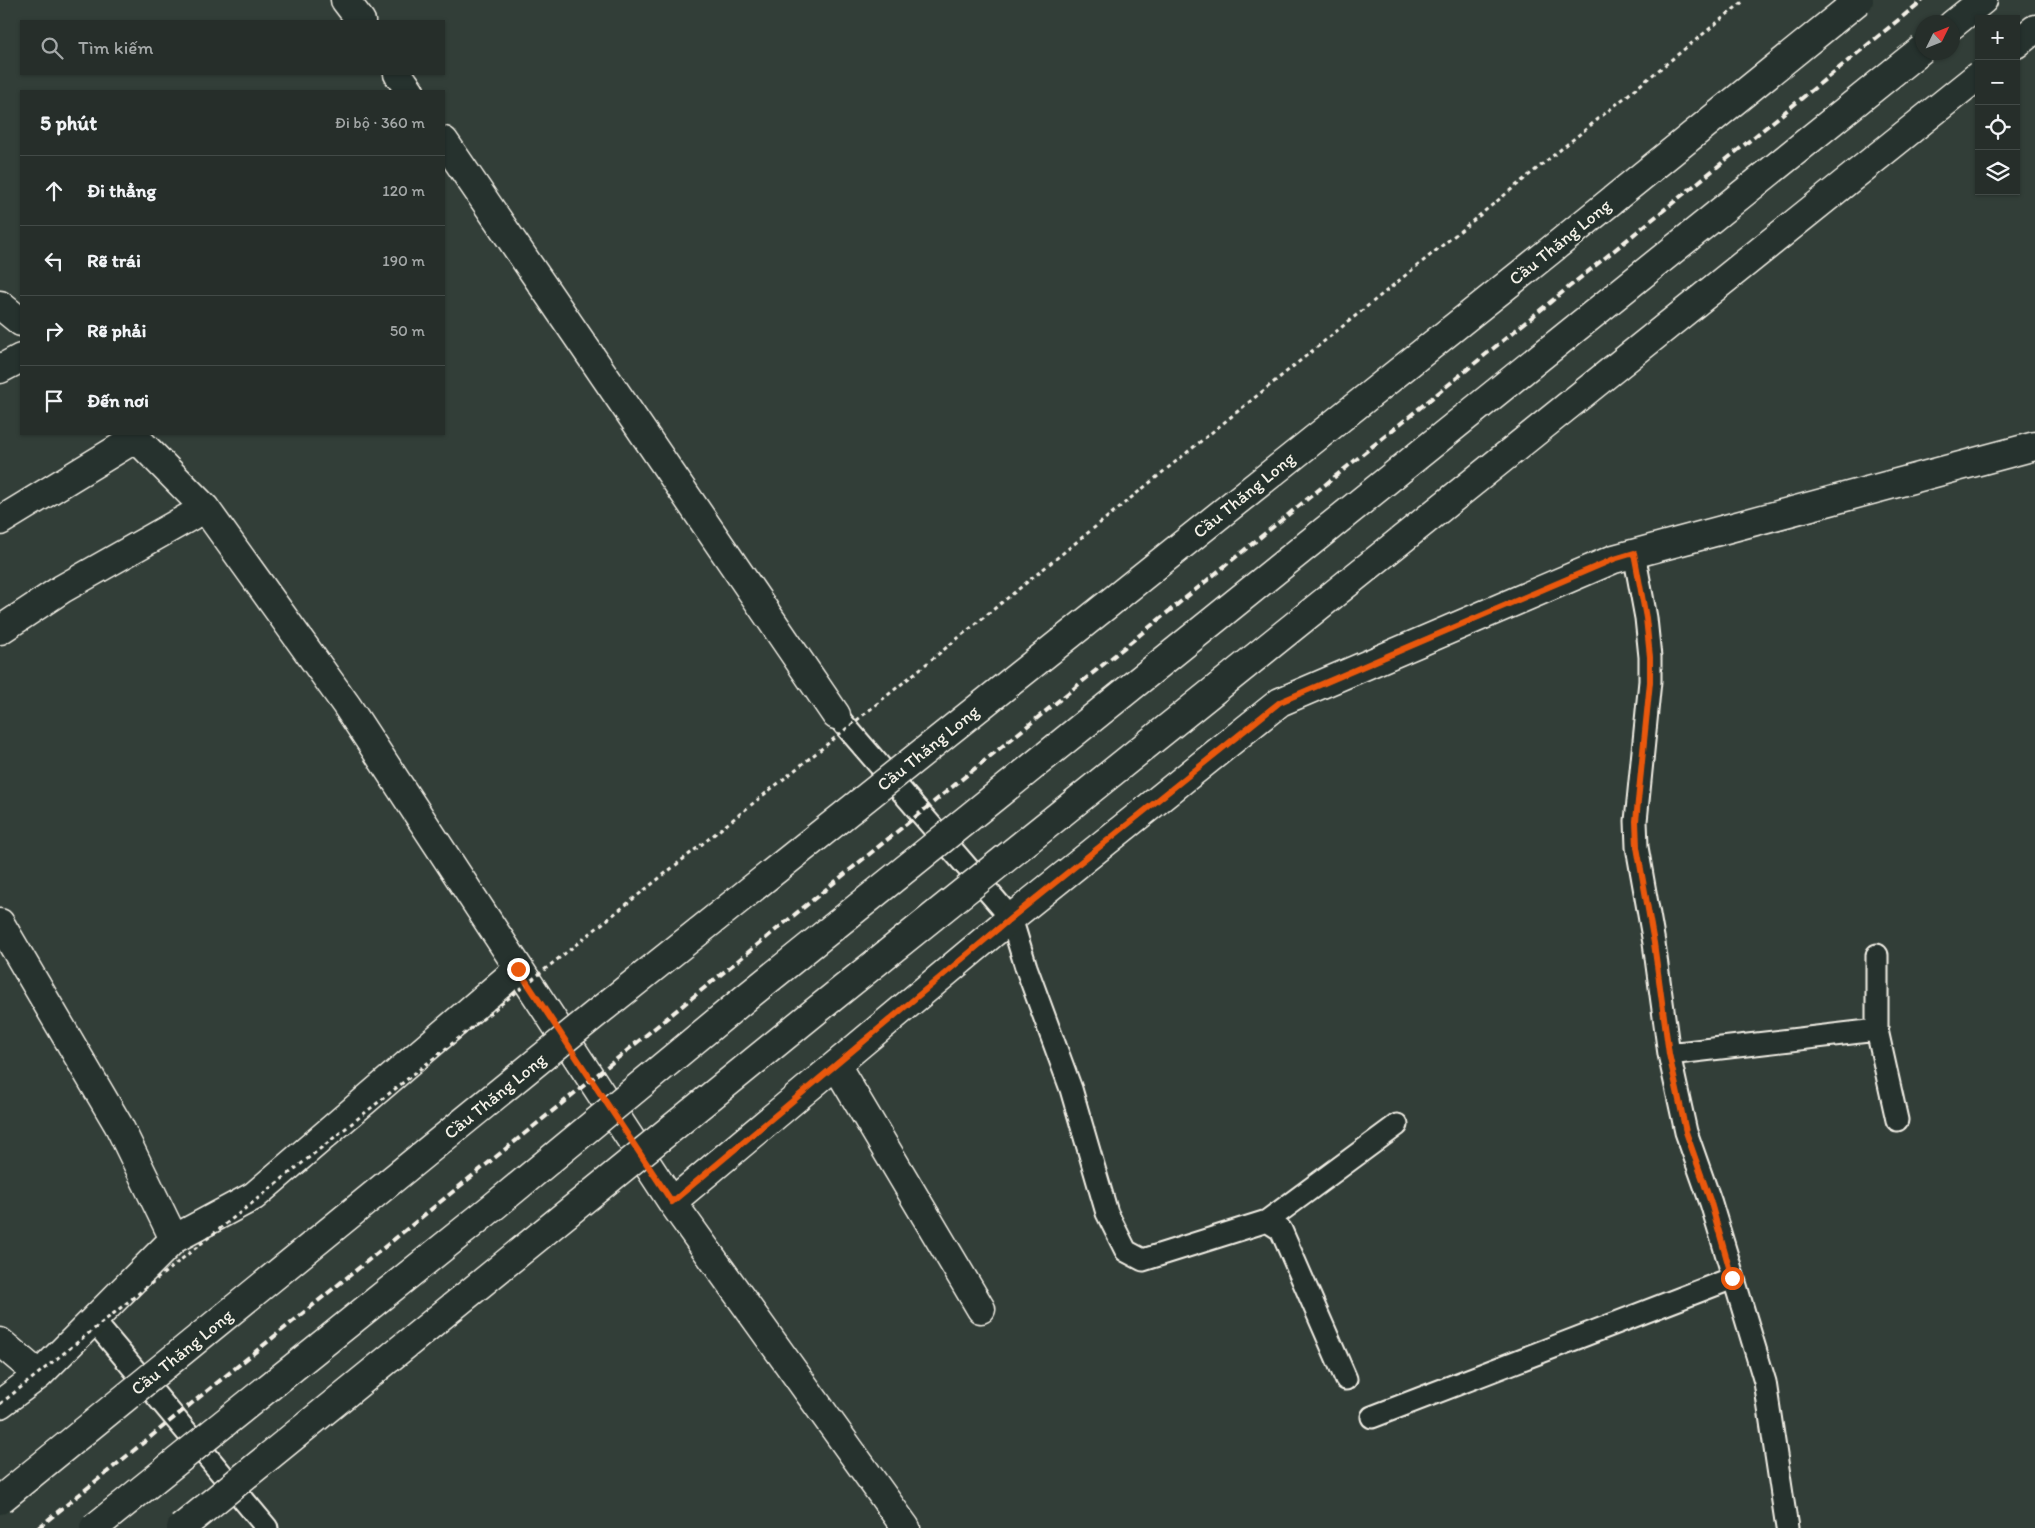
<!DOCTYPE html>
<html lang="vi">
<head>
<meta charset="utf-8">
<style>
  :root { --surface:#262e2a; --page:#323a36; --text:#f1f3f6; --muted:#a4a8a8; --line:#424a47 }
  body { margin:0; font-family:Itim,sans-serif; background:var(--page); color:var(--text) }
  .controls { position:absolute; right:15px; top:15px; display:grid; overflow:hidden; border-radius:0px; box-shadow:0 1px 4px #0004 }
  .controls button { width:45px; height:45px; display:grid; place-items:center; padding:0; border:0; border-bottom:1px solid var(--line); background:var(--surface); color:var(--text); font:25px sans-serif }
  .compass { position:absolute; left:1915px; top:15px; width:45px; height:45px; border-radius:50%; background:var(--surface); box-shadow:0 1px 4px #0004; rotate:47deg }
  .stop { position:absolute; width:15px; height:15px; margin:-11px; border:4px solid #ea580c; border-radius:50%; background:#fff }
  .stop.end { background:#ea580c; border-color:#fff; box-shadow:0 1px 5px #0008 }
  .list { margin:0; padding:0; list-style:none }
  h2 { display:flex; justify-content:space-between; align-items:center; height:65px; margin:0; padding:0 20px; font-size:21px }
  h2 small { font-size:16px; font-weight:400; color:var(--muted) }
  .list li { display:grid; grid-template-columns:32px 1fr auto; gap:15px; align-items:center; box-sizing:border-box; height:70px; padding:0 20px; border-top:1px solid var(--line) }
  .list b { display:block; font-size:19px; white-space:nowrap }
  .list em { font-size:16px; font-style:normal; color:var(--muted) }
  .icon { flex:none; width:28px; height:28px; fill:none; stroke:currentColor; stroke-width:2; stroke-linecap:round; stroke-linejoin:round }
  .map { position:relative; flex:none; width:2035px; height:1528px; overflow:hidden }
  .search { position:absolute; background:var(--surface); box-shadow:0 1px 4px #0004; left:20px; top:20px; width:425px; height:55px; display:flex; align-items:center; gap:12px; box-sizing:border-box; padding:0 18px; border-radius:0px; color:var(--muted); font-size:19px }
  .panel { position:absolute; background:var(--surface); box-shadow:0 1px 4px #0004; left:20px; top:90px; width:425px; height:345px; border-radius:0px }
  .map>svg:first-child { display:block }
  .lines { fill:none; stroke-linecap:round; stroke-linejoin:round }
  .service-casing { stroke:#f4f1e8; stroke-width:25 }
  .minor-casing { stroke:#f4f1e8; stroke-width:31 }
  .secondary-casing { stroke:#f4f1e8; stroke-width:31 }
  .trunk-casing { stroke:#f4f1e8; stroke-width:31 }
  .service { stroke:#26332d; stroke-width:21 }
  .minor { stroke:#26332d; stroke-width:28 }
  .secondary { stroke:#26332d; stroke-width:28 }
  .trunk { stroke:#26332d; stroke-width:28 }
  .rail { stroke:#f4f1e8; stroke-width:4; stroke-dasharray:8 4; stroke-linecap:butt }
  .secondary-bridge-casing { stroke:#f4f1e8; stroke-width:31; stroke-linecap:butt }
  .trunk-bridge-casing { stroke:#f4f1e8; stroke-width:31; stroke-linecap:butt }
  .path-bridge { stroke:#f4f1e8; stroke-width:3; stroke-dasharray:4 4; stroke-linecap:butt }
  .secondary-bridge { stroke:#26332d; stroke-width:28 }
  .trunk-bridge { stroke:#26332d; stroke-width:28 }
  .route { stroke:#ea580c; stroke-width:6 }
  .labels { text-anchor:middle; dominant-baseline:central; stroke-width:4; stroke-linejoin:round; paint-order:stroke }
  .street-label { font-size:18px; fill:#f4f1e8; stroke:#26332d }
</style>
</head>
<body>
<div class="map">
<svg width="2035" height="1528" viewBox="0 0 2035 1528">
  <rect width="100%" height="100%" fill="#323e38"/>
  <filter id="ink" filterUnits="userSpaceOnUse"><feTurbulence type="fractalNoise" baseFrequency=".02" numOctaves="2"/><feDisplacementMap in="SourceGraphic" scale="10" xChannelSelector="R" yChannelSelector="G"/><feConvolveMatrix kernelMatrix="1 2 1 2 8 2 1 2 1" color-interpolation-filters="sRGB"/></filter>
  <g filter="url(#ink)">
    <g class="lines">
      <g class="service-casing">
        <path id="service" d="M 1634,553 L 1646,618 L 1650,657 L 1650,681 L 1636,821 L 1637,847 L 1654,943 L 1669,1054 L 1686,1132 L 1711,1203 L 1765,1382 L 1787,1528
          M 836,715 L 1011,918 L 1026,967 L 1071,1089 L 1107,1213 L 1126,1251 L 1143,1260 L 1267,1221 L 1281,1230 L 1346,1379
          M 1877,955 L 1877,1030 L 1897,1120
          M 1669,1054 L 1877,1030
          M 1267,1221 L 1397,1125
          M 93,1320 L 267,1528
          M 1372,1417 L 1733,1278"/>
      </g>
      <g class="minor-casing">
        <path id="minor" d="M 345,0 L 361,21
          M 398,74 L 410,91
          M 444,141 L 836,715
          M 0,305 L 21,322
          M 0,369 L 21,358
          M 132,434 L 205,508 L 347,706 L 672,1202 L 906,1528
          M 0,521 L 136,438
          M 0,630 L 62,589 L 205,508
          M 0,923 L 119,1126 L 174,1239
          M 836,1065 L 981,1309
          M 672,1202 L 1011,918 L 1280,702 L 1614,559 L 2035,446
          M 0,1342 L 39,1375
          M 0,1404 L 39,1375 L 174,1239 L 254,1196 L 518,969"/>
      </g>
      <g class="secondary-casing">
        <path id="secondary" d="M 2016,44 L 2035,29"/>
      </g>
      <g class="trunk-casing">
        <path id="trunk" d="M 1952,25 L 1983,0"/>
      </g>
      <use href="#service" class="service"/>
      <use href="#minor" class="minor"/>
      <use href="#secondary" class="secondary"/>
      <use href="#trunk" class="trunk"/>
      <path class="rail" d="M 38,1528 L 1923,0"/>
      <g class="secondary-bridge-casing">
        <path id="secondary-bridge" d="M 0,1500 L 593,1016 L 1546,254 L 1859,0
          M 181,1528 L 817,1010 L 1979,75"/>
      </g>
      <g class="trunk-bridge-casing">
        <path id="trunk-bridge" d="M 94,1528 L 493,1207 L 748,996 L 1922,49"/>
      </g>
      <path class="path-bridge" d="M 0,1404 L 825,746 L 1745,0"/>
      <use href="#secondary-bridge" class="secondary-bridge"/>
      <use href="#trunk-bridge" class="trunk-bridge"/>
    </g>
  </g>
  <g class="lines" filter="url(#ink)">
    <path class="route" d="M 518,969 L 672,1202 L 1011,918 L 1280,702 L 1614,559 L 1634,553 L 1646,618 L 1650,657 L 1650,682 L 1636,821 L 1637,847 L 1654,943 L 1669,1054 L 1686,1132 L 1711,1203 L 1732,1278"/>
  </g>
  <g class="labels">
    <g class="street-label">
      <text transform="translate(1560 242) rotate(-39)">Cầu Thăng Long</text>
      <text transform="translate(1244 495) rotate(-39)">Cầu Thăng Long</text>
      <text transform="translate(928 748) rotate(-39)">Cầu Thăng Long</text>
      <text transform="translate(495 1096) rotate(-39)">Cầu Thăng Long</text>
      <text transform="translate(182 1352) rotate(-39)">Cầu Thăng Long</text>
    </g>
  </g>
</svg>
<div class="controls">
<button>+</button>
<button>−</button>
<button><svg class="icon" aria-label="locate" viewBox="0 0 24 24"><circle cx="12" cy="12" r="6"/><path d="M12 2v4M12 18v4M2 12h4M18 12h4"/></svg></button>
<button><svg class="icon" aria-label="layers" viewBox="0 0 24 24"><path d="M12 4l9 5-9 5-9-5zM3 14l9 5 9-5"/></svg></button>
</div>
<svg class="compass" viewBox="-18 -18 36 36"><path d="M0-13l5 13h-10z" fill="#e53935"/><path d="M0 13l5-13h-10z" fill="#a4a8a8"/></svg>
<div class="stop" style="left:1732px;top:1278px"></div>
<div class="stop end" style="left:518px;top:969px"></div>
<div class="search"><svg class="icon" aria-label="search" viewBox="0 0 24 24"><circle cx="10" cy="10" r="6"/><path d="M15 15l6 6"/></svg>Tìm kiếm</div>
<section class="panel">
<h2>5 phút<small>Đi bộ · 360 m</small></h2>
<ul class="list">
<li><svg class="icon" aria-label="ahead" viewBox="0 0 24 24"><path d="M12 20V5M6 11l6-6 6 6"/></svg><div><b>Đi thẳng</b></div><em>120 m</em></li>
<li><svg class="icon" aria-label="left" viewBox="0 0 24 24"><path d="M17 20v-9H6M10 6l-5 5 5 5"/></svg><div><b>Rẽ trái</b></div><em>190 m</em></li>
<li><svg class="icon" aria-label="right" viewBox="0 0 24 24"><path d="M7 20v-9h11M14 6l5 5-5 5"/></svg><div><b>Rẽ phải</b></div><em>50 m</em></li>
<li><svg class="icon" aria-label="arrive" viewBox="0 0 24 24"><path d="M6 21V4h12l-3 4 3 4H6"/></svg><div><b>Đến nơi</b></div></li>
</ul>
</section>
</div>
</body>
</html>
